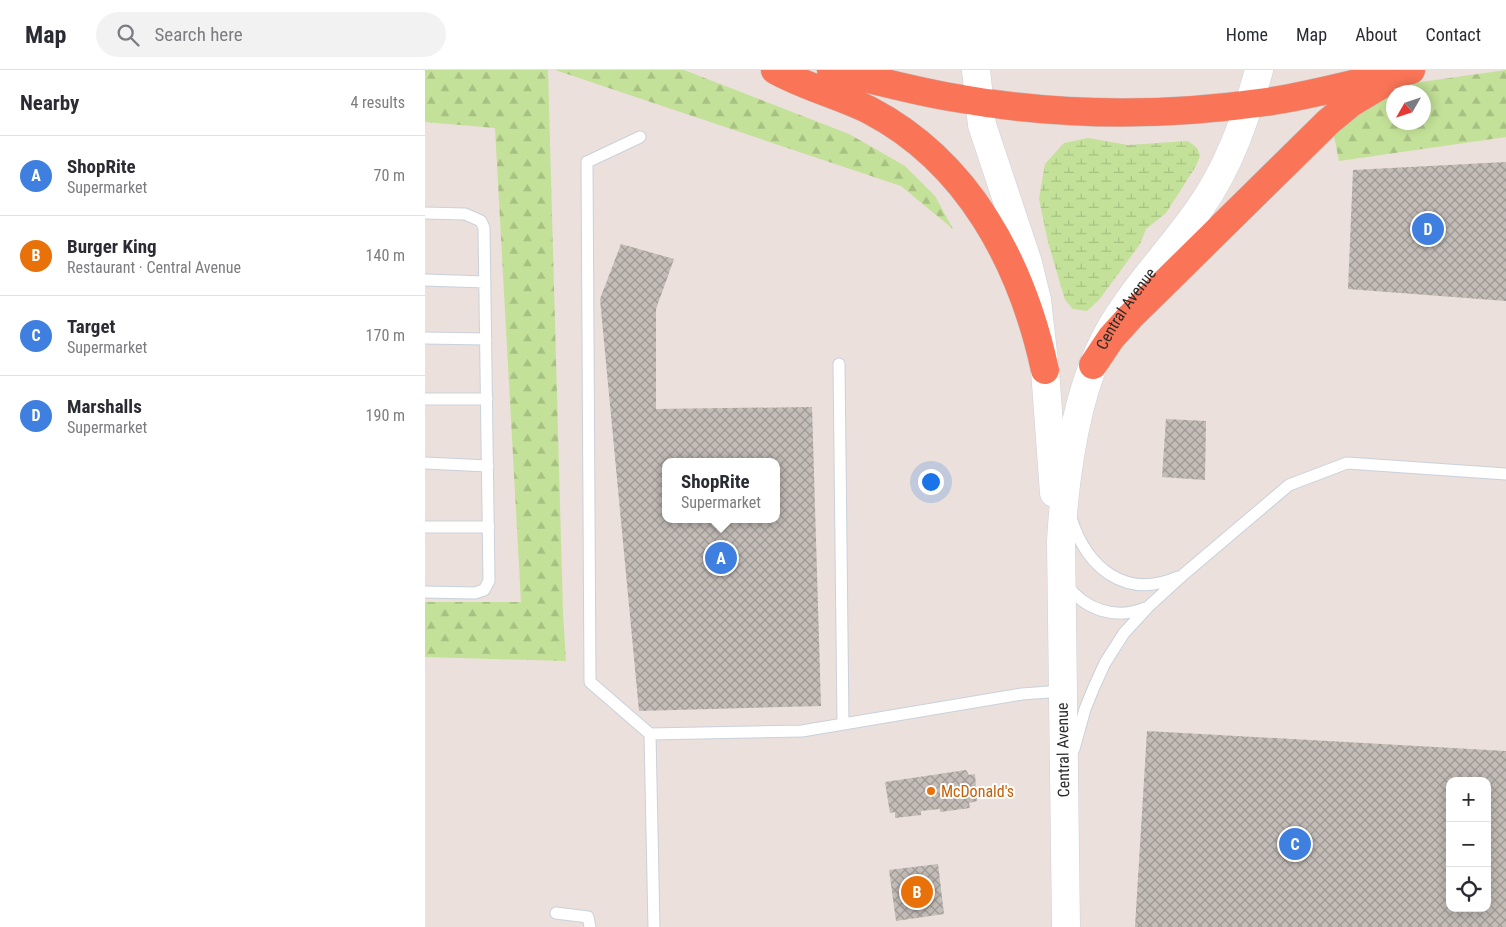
<!DOCTYPE html>
<html lang="en">
<head>
<meta charset="utf-8">
<style>
  :root { --surface:#fff; --page:#f2f2f3; --text:#2b2b33; --muted:#7c7c81; --line:#e1e1e2; --accent:#3e8ef5 }
  body { margin:0; font-family:"Roboto Condensed",sans-serif; background:var(--page); color:var(--text) }
  .controls { position:absolute; right:15px; bottom:15px; display:grid; overflow:hidden; border-radius:10px; box-shadow:0 2px 12px #0003 }
  .controls button { width:45px; height:45px; display:grid; place-items:center; padding:0; border:0; border-bottom:1px solid var(--line); background:var(--surface); color:var(--text); font:25px sans-serif }
  .compass { position:absolute; left:961px; top:15px; width:45px; height:45px; border-radius:50%; background:var(--surface); box-shadow:0 2px 12px #0003; rotate:231deg }
  .you { position:absolute; left:505px; top:411px; width:18px; height:18px; margin:-12px; border:4px solid #fff; border-radius:50%; background:#1a73e8; box-shadow:0 0 0 8px #1a73e833 }
  .badge { display:grid; place-items:center; width:32px; height:32px; border-radius:50%; background:var(--accent); color:#fff; font-size:16px; font-weight:700 }
  .pin { position:absolute; translate:-50% -50%; border:2px solid #fff; box-shadow:0 1px 5px #0006 }
  .popup { position:absolute; left:237px; top:388px; width:118px; height:65px; box-sizing:border-box; display:grid; place-content:center; border-radius:10px; background:var(--surface); filter:drop-shadow(0 1px 4px #0005); font-size:16px; white-space:nowrap; color:var(--muted) }
  .popup b { font-size:19px; color:var(--text) }
  .popup::after { content:''; position:absolute; left:50%; top:100%; margin-left:-10px; border:10px solid transparent; border-top-color:var(--surface) }
  .list { margin:0; padding:0; list-style:none }
  h2 { display:flex; justify-content:space-between; align-items:center; height:65px; margin:0; padding:0 20px; font-size:21px }
  h2 small { font-size:16px; font-weight:400; color:var(--muted) }
  .list li { display:grid; grid-template-columns:32px 1fr auto; gap:15px; align-items:center; box-sizing:border-box; height:80px; padding:0 20px; border-top:1px solid var(--line) }
  .list b { display:block; font-size:19px; white-space:nowrap }
  .list p { margin:0; font-size:16px; white-space:nowrap; color:var(--muted) }
  .list em { font-size:16px; font-style:normal; color:var(--muted) }
  .icon { flex:none; width:28px; height:28px; fill:none; stroke:currentColor; stroke-width:2; stroke-linecap:round; stroke-linejoin:round }
  .map { position:relative; flex:none; width:1081px; height:857px; overflow:hidden }
  header { display:flex; align-items:center; gap:30px; box-sizing:border-box; height:70px; padding:0 25px; background:var(--surface); border-bottom:1px solid var(--line) }
  header strong { font-size:24px }
  nav { display:flex; gap:28px; margin-inline-start:auto; font-size:18px }
  .search { width:350px; height:45px; background:var(--page); display:flex; align-items:center; gap:12px; box-sizing:border-box; padding:0 18px; border-radius:28px; color:var(--muted); font-size:19px }
  main { display:flex }
  aside { flex:1; background:var(--surface) }
  .map>svg:first-child { display:block }
  .forest { fill:url(#forest-firs); fill-rule:evenodd }
  .wetland { fill:url(#wetland-marsh) }
  .building { fill:url(#building-cross-hatch); fill-rule:evenodd }
  .lines { fill:none; stroke-linecap:round; stroke-linejoin:round }
  .service-casing { stroke:#c9d1db; stroke-width:13 }
  .secondary-casing { stroke:#c9d1db; stroke-width:29 }
  .motorway-casing { stroke:#c3c3c3; stroke-width:29 }
  .service { stroke:#fff; stroke-width:11 }
  .secondary { stroke:#fff; stroke-width:28 }
  .motorway { stroke:#fa7557; stroke-width:28 }
  .food-dot { fill:#e8710a; stroke:#fff; stroke-width:2 }
  .labels { text-anchor:middle; dominant-baseline:central; stroke-width:4; stroke-linejoin:round; paint-order:stroke }
  .street-label { font-size:16px; fill:#292929; stroke:#fff }
  .food-label { font-size:16px; fill:#c56008; stroke:#fff; text-anchor:start }
</style>
</head>
<body>
<header>
<strong>Map</strong>
<div class="search"><svg class="icon" aria-label="search" viewBox="0 0 24 24"><circle cx="10" cy="10" r="6"/><path d="M15 15l6 6"/></svg>Search here</div>
<nav><a>Home</a><a>Map</a><a>About</a><a>Contact</a></nav>
</header>
<main>
<aside>
<h2>Nearby<small>4 results</small></h2>
<ul class="list">
<li><span class="badge" style="background:#3f7fe0">A</span><div><b>ShopRite</b><p>Supermarket</p></div><em>70 m</em></li>
<li><span class="badge" style="background:#e8710a">B</span><div><b>Burger King</b><p>Restaurant · Central Avenue</p></div><em>140 m</em></li>
<li><span class="badge" style="background:#3f7fe0">C</span><div><b>Target</b><p>Supermarket</p></div><em>170 m</em></li>
<li><span class="badge" style="background:#3f7fe0">D</span><div><b>Marshalls</b><p>Supermarket</p></div><em>190 m</em></li>
</ul>
</aside>
<div class="map">
<svg width="1081" height="857" viewBox="0 0 1081 857">
  <defs>
    <pattern id="forest-firs" width="22" height="20" patternUnits="userSpaceOnUse" patternTransform="scale(1.25)"><rect width="22" height="20" fill="#c3e198"/><path d="M5 1l3.5 6h-7zM16 11l3.5 6h-7z" fill="#a8c183"/></pattern>
    <pattern id="wetland-marsh" width="20" height="14" patternUnits="userSpaceOnUse" patternTransform="scale(1.25)"><rect width="20" height="14" fill="#c3e198"/><path d="M1 5h8M5 5V1M11 12h8M15 12V8" fill="none" stroke="#a8c183"/></pattern>
    <pattern id="building-cross-hatch" width="8" height="8" patternUnits="userSpaceOnUse" patternTransform="scale(1.25)"><rect width="8" height="8" fill="#c3bcb7"/><path d="M0 0l8 8M0 8l8-8" fill="none" stroke="#9e9995"/></pattern>
  </defs>
  <rect width="100%" height="100%" fill="#ebe0db"/>
  <path class="forest" d="M 0,0 L 123,0 L 138,543 L 141,591 L 0,587 L 0,532 L 96,532 L 70,58 L 0,52 Z
    M 130,0 L 259,0 L 424,64 L 480,96 L 510,126 L 528,159 L 476,116 Z
    M 1081,0 L 1081,67 L 914,91 L 908,61 L 982,14 ZM 968,22 L 998,22 L 998,52 L 968,52 Z"/>
  <path class="wetland" d="M 663,68 L 703,75 L 763,71 L 772,78 L 775,86 L 771,96 L 741,143 L 721,159 L 715,174 L 674,230 L 662,241 L 648,239 L 640,230 L 623,172 L 614,129 L 620,94 L 639,73 Z"/>
  <path class="building" d="M 1081,92 L 1081,231 L 923,219 L 928,100 Z
    M 196,174 L 249,189 L 231,239 L 231,339 L 387,337 L 396,636 L 214,641 L 175,229 ZM 241,392 L 351,392 L 351,449 L 241,449 Z
    M 741,349 L 781,351 L 780,410 L 737,407 Z
    M 722,661 L 1081,681 L 1081,857 L 710,857 ZM 1025,711 L 1062,711 L 1062,838 L 1025,838 Z
    M 541,700 L 544,705 L 550,704 L 552,731 L 544,733 L 545,738 L 515,742 L 515,739 L 496,741 L 496,745 L 470,748 L 470,742 L 465,743 L 460,712 Z
    M 513,794 L 519,844 L 471,851 L 464,800 Z"/>
  <g class="lines">
    <g class="service-casing">
      <path id="service" d="M 215,67 L 162,92 L 165,612 L 225,664
        M 0,143 L 40,144 L 56,151 L 59,158 L 64,511 L 59,520 L 50,523 L 0,522
        M 0,210 L 60,212
        M 0,268 L 61,269
        M 414,294 L 418,654
        M 0,329 L 62,329
        M 0,393 L 63,396
        M 646,448 C 662,498 700,530 753,507
        M 0,457 L 64,457
        M 642,515 C 660,540 691,550 720,538
        M 649,679 L 660,639 L 669,617 L 680,593 L 699,563 L 724,536 L 759,504 L 864,415 L 922,393 L 1081,404
        M 131,843 L 163,847 L 165,857
        M 229,857 L 225,664 L 377,661 L 597,624 L 637,621"/>
    </g>
    <g class="secondary-casing">
      <g id="secondary">
        <path d="M 551,0 L 557,55 L 603,193 L 612,230 L 620,300 L 629,423"/>
        <path id="s1" d="M 641,857 L 636,471 C 640,404 650,323 683,263 C 708,218 746,180 775,138 C 804,97 821,48 834,0"/>
      </g>
    </g>
    <g class="motorway-casing">
      <path id="motorway" d="M 350,0 C 380,17 414,25 444,40 C 544,92 597,194 620,300
        M 406,0 C 446,9 485,20 525,27 C 629,46 737,47 841,32 C 890,25 938,11 986,0
        M 668,295 L 686,268 L 705,247 L 903,52 L 926,33 L 956,15"/>
    </g>
    <use href="#service" class="service"/>
    <use href="#secondary" class="secondary"/>
    <use href="#motorway" class="motorway"/>
  </g>
  <circle class="food-dot" cx="506" cy="721" r="5"/>
  <g class="labels">
    <g class="street-label">
      <text stroke="none"><textPath href="#s1" startOffset="631">Central Avenue</textPath></text>
      <text transform="translate(638 680) rotate(-91)">Central Avenue</text>
    </g>
    <g class="food-label">
      <text x="516" y="721">McDonald's</text>
    </g>
  </g>
</svg>
<div class="controls">
<button>+</button>
<button>−</button>
<button><svg class="icon" aria-label="locate" viewBox="0 0 24 24"><circle cx="12" cy="12" r="6"/><path d="M12 2v4M12 18v4M2 12h4M18 12h4"/></svg></button>
</div>
<svg class="compass" viewBox="-18 -18 36 36"><path d="M0-13l5 13h-10z" fill="#e53935"/><path d="M0 13l5-13h-10z" fill="#7c7c81"/></svg>
<div class="you"></div>
<div class="pin badge" style="left:296px;top:488px;background:#3f7fe0">A</div>
<div class="popup"><b>ShopRite</b>Supermarket</div>
<div class="pin badge" style="left:492px;top:822px;background:#e8710a">B</div>
<div class="pin badge" style="left:870px;top:774px;background:#3f7fe0">C</div>
<div class="pin badge" style="left:1003px;top:159px;background:#3f7fe0">D</div>
</div>
</main>
</body>
</html>
